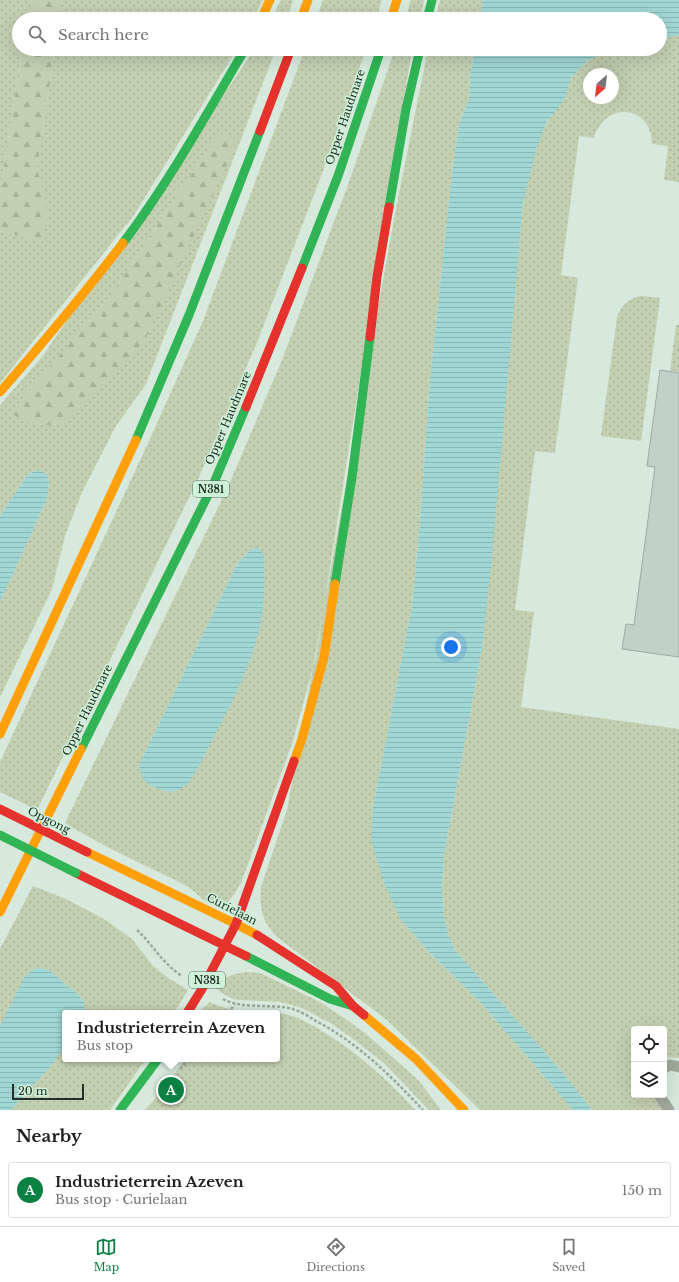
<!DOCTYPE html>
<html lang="en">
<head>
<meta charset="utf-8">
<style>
  :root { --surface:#fff; --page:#f6f6f6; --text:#202124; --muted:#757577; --line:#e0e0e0; --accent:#0b8043 }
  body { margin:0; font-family:"Libre Baskerville",serif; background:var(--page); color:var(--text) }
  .controls { position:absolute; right:12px; bottom:12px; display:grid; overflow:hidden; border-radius:4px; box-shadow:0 4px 16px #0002 }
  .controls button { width:36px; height:36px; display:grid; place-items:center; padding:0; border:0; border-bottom:1px solid var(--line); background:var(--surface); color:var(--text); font:20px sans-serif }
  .compass { position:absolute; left:583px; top:68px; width:36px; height:36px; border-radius:50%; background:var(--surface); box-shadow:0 4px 16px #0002; rotate:208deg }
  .scale { position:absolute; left:12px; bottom:10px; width:72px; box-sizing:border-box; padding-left:4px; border:2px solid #212f26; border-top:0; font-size:11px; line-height:14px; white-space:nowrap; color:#212f26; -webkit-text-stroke:3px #cef1d9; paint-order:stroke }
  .you { position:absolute; left:451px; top:647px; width:14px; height:14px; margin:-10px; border:3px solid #fff; border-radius:50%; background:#1a73e8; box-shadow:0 0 0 6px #1a73e833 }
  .badge { display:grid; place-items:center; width:26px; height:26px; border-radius:50%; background:var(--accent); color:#fff; font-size:13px; font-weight:700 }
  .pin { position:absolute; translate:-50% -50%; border:2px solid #fff; box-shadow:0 1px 4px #0006 }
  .popup { position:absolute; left:62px; top:1010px; width:218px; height:52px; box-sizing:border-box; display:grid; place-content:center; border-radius:4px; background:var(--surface); filter:drop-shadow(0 1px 3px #0005); font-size:13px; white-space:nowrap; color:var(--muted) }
  .popup b { font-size:15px; color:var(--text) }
  .popup::after { content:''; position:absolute; left:50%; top:100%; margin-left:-8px; border:8px solid transparent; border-top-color:var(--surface) }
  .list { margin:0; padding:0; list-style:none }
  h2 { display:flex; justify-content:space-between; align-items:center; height:52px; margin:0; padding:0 16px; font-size:17px }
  h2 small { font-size:13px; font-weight:400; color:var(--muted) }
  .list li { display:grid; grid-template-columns:26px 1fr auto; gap:12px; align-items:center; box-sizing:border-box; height:56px; margin:0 8px 8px; padding:0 8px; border:1px solid var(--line); border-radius:4px }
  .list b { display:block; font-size:15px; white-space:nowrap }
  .list p { margin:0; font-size:13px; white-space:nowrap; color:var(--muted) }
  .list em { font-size:13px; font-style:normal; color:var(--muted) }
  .icon { flex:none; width:22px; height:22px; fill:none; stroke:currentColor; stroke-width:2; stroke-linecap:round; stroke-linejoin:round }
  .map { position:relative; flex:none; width:679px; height:1110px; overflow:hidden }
  .search { position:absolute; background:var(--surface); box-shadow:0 4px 16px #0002; left:12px; right:12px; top:12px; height:44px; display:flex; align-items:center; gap:10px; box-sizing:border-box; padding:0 14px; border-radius:22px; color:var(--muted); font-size:15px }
  .sheet { height:116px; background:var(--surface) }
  nav { display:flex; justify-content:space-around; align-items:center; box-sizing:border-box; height:56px; border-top:1px solid var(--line); background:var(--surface); font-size:11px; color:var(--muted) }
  nav a { display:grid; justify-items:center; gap:2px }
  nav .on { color:var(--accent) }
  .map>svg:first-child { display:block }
  .grass { fill:url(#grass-dots); fill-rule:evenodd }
  .forest { fill:url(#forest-firs) }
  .water { fill:url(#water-rules) }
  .building { fill:#c0d1c9; stroke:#9aaba3 }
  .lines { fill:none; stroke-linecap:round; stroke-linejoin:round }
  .path { stroke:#9ca79c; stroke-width:2.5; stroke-dasharray:3 2; stroke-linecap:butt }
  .lane { stroke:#9fa89b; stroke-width:11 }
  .fast { stroke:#30b455; stroke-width:9 }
  .slow { stroke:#ff9f0a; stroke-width:9 }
  .jam { stroke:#e5322d; stroke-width:9 }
  .fast-bridge { stroke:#30b455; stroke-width:9 }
  .jam-bridge { stroke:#e5322d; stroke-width:9 }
  .labels { text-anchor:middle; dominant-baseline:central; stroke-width:3; stroke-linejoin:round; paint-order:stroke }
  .shield { fill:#cef1d9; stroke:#55695c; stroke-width:1 }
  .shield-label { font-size:10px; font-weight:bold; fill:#212f26 }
  .street-label { font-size:11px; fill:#212f26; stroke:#cef1d9 }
</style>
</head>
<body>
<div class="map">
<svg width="679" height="1110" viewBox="0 0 679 1110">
  <defs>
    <pattern id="grass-dots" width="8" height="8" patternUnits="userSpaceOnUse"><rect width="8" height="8" fill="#c3cfb1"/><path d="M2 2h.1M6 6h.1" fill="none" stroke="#a7b298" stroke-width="1.8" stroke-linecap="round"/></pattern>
    <pattern id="forest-firs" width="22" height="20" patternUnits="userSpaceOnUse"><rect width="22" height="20" fill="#c3cfb1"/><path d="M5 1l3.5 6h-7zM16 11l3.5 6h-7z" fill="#a7b298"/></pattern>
    <pattern id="water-rules" width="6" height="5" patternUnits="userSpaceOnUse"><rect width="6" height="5" fill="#a0d6d3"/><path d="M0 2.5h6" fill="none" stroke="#8ab8b5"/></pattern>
  </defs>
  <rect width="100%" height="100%" fill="#d6e9dc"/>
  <path class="grass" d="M 0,0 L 29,0 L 27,19 L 19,19 L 19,49 L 22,49 L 0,193 Z
    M 62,0 L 263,0 L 253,19 L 59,19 Z
    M 281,0 L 293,0 L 287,19 L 271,19 Z
    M 323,0 L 382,0 L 376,19 L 316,19 Z
    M 411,0 L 424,0 L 420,19 L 405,19 Z
    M 440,0 L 483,0 L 480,19 L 435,19 Z
    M 679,35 L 679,182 L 664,180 L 668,146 L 652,144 C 652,105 605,100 594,138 L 579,136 L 561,275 L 578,278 L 555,453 L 535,451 L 515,610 L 534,612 L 521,707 L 679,729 L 679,1058 L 664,1057 L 664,1029 L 634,1029 L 634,1095 L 653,1095 L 662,1110 L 592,1110 L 564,1074 L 455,950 L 449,937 L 444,916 L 442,890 L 444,855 L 482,648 L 523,203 C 529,179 535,143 547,122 C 552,114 559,108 563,99 C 567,93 568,83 572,77 C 579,68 592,56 603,52 C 621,46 641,49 660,49 L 660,39 ZM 589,74 L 613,74 L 613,98 L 589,98 Z
    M 55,49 L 237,49 L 134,215 L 0,383 L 0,231 L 42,242 L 43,190 L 37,168 Z
    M 255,49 L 276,49 L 146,384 L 116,426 L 82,492 L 65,536 L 52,589 L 0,697 L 0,602 L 47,499 L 49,485 L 48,475 L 39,470 L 28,474 L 0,516 L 0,405 L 42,357 ZM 213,142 L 31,425 L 14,415 L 17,405 L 110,296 Z
    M 305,49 L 366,49 L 323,171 L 256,345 L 199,477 L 37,810 L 0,792 L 0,762 L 149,441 L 203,321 Z
    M 395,49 L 412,49 L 316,656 L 293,741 L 241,883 C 235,892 230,905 218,905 C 205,906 196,890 185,885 C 145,865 104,847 65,823 L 228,487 L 282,360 L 349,182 ZM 250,550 L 139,765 L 237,564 Z
    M 428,49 L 475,49 L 470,76 L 469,99 L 459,124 L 452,173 L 430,379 L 420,521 L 412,606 L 373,807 L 401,920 L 430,953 L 480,1002 L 573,1110 L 480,1110 L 387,1020 L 277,937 C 261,919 260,910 261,887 L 287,810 L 395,214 Z
    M 640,296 L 660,298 L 641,441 L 601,436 L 617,317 C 622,305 628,299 640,296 Z
    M 676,325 L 679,325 L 679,372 L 670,371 Z
    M 33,886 L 66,899 L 104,919 L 132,939 L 152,965 L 168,978 L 188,990 L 174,1013 L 84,1013 L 85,1011 L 73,990 L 49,970 L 0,1026 L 0,949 Z
    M 245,972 L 260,973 L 320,1002 L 344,1018 L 365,1033 L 406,1069 L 419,1081 L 441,1110 L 429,1110 L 384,1063 L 352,1038 L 332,1024 L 304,1009 L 292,1005 L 280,1002 L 239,1000 L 233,999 L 220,992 L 220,991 L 216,989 C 223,976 231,975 245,972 Z
    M 209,1002 C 219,1006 231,1011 243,1011 C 258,1012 274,1011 289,1015 C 300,1018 312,1025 322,1031 C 357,1052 388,1080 415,1110 L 145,1110 L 160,1093 L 185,1059 L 277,1059 L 277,1013 L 201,1013 L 204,1006 L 206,1007 Z
    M 65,1046 L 65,1059 L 146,1059 L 110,1110 L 11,1110 L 52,1065 Z"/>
  <path class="forest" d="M 29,0 L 62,0 L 59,19 L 27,19 Z
    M 22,49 L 55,49 L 37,168 L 43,190 L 48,218 L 42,242 L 0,231 L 0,193 Z
    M 224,132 L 235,147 L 145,340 L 61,425 L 31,425 L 14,415 L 17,405 L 110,296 L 213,142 Z"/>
  <path class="water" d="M 483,0 L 679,0 L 679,35 L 660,39 L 660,19 L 480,19 Z
    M 475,49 L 615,49 L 601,53 L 587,61 L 571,78 L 566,95 L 560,106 L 547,121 L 537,147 L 523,203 L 491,567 L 482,648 L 444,855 L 442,890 L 444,916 L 449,937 L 455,950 L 564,1074 L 592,1110 L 573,1110 L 480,1002 L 430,953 L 401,920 L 384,883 L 371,840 L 373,807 L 412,606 L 420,521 L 430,379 L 452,173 L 459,124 L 469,99 L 470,76 Z
    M 39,470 L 48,475 L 49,485 L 47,499 L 0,602 L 0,516 L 28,474 Z
    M 257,547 L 264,554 C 265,576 265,599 261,620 C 253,665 230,706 209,746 C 204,756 194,778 186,785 C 177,792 170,794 159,789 C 144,783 142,780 139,765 L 237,564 L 250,550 Z
    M 39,968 L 49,970 L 73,990 L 84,1001 L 85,1011 L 84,1013 L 65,1013 L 65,1046 L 52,1065 L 11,1110 L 0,1110 L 0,1026 L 25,976 L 32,970 Z"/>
  <path class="building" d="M 660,370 L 679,373 L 679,657 L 622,649 L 626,624 L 634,625 L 655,467 L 647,466 Z"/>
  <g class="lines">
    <path class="path" d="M 137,930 C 153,945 163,964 182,976
      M 223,999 C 242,1009 267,1004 289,1008 C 299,1010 308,1016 316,1021 C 358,1043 391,1076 423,1110
      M 228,1013 L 235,1004
      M 180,1069 L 189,1059"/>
    <path class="lane" d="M 664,1068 L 670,1065 L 679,1067
      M 659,1095 L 669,1110"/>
    <path class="fast" d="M 427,19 L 432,0
      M 389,207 L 406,109 L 420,49
      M 123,243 C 169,182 206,115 245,49
      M 302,268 L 338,176 L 381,49
      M 136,440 L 189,315 L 260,131
      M 335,584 L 352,477 L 370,337
      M 81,749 L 213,485 L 246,407
      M 246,956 L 330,999 L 353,1006
      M 120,1110 L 158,1059"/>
    <path class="slow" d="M 261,19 L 270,0
      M 301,19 L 308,0
      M 391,19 L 397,0
      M 0,392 C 42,344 84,294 123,243
      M 0,734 L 136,440
      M 294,761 L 301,742 L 324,657 L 335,584
      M 87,852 L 236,924 L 257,935
      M 0,912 L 81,749
      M 364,1015 L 416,1059 L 464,1110"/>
    <path class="jam" d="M 260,131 L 291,49
      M 370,337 L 377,277 L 389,207
      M 246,407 L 302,268
      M 76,873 L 246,956
      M 257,935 L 336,986 L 353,1006 L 364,1015
      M 187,1013 L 202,989 L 236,924 L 294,761"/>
    <path class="fast-bridge" d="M 0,835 L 76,873"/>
    <path class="jam-bridge" d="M 0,809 L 87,852"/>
  </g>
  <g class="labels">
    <g class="shield">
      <rect x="193" y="481" width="36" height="16" rx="3"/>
      <rect x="189" y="972" width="36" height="16" rx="3"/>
    </g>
    <g class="shield-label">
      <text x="211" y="489">N381</text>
      <text x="207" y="980">N381</text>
    </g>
    <g class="street-label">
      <text transform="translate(345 117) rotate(-71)">Opper Haudmare</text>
      <text transform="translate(228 418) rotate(-67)">Opper Haudmare</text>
      <text transform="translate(87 710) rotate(-64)">Opper Haudmare</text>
      <text transform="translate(49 820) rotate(26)">Opgong</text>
      <text transform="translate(232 909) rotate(27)">Curielaan</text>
    </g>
  </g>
</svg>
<div class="controls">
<button><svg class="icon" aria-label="locate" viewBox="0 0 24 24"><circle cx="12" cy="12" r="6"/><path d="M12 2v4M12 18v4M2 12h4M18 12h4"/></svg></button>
<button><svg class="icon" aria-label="layers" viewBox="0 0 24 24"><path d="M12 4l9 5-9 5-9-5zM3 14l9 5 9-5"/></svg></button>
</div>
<svg class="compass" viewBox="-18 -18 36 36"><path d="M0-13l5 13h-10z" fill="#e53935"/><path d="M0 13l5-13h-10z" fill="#757577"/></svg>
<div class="scale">20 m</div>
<div class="you"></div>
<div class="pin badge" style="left:171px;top:1090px">A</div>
<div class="popup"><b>Industrieterrein Azeven</b>Bus stop</div>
<div class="search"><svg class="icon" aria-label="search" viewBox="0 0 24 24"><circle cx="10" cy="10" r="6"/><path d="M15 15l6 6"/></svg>Search here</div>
</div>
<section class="sheet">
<h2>Nearby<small></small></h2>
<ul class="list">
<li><span class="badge">A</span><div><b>Industrieterrein Azeven</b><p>Bus stop · Curielaan</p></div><em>150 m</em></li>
</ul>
</section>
<nav>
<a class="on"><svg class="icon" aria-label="map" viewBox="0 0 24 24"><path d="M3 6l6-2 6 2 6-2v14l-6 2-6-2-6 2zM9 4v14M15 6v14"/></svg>Map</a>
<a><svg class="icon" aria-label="directions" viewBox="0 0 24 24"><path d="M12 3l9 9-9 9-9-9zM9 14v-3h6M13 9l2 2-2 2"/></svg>Directions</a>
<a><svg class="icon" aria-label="saved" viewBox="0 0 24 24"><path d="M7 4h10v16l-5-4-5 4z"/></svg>Saved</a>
</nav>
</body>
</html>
